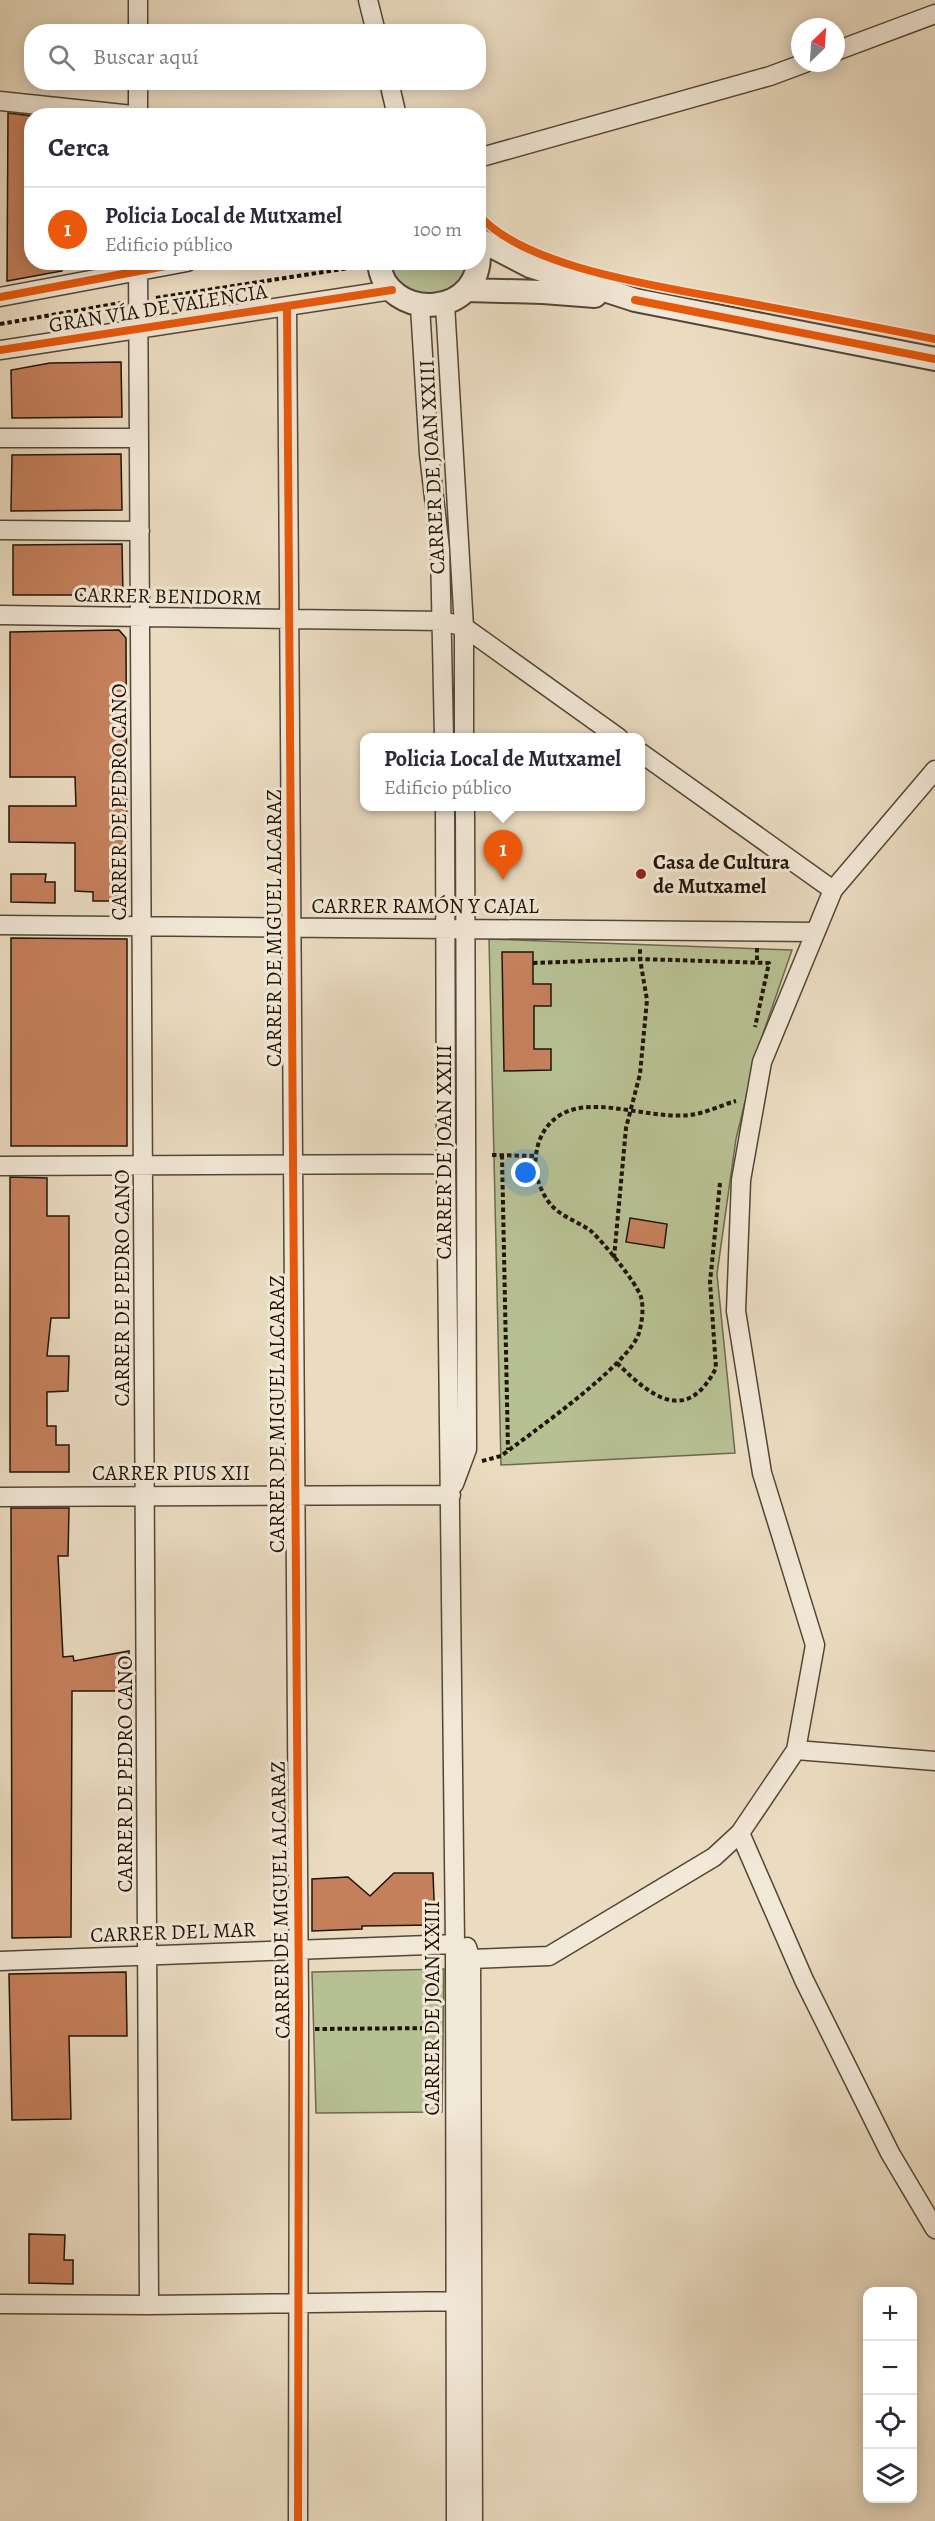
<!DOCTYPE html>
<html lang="es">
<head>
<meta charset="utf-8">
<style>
  :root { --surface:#fff; --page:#f7f7f7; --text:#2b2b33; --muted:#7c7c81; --line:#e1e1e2; --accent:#ea580c }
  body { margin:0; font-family:Alegreya,serif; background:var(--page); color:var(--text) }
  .controls { position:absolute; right:18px; bottom:18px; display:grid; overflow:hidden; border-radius:12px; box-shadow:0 3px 15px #0003 }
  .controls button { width:54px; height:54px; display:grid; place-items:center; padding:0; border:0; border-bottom:2px solid var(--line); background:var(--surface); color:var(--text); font:30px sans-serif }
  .compass { position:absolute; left:791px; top:18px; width:54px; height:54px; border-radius:50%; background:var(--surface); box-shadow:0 3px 15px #0003; rotate:25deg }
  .you { position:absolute; left:526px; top:1173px; width:21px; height:21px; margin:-15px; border:4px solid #fff; border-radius:50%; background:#1a73e8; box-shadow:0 0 0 9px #1a73e833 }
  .badge { display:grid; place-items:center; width:39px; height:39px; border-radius:50%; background:var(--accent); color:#fff; font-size:20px; font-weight:700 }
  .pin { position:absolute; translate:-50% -50px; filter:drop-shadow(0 2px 3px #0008) }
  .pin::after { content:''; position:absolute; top:32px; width:21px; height:18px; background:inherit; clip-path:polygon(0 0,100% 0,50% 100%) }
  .popup { position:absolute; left:360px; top:733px; width:285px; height:78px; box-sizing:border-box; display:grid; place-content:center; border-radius:12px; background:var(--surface); filter:drop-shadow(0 2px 4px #0005); font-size:20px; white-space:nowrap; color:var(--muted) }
  .popup b { font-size:22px; color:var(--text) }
  .popup::after { content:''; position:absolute; left:50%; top:100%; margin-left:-12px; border:12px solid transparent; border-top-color:var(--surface) }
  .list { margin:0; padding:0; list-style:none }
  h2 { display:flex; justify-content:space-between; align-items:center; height:78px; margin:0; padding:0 24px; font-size:26px }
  h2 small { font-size:20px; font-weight:400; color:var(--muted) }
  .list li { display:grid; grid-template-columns:39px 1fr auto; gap:18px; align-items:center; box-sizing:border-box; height:84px; padding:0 24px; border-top:2px solid var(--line) }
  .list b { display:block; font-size:22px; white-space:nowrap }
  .list p { margin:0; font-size:20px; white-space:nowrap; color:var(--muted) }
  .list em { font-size:20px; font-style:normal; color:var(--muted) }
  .icon { flex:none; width:33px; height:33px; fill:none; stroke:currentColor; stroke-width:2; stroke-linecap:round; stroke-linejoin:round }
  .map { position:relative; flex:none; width:935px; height:2521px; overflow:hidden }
  .search { position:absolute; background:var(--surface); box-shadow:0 3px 15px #0003; left:24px; top:24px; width:462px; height:66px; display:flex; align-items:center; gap:15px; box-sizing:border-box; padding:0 21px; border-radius:24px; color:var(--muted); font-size:22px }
  .panel { position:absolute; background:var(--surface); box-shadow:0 3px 15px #0003; left:24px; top:108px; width:462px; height:162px; border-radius:24px }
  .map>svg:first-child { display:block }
  .green { fill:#b7c093; stroke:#6c6a4e; stroke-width:1.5 }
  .building { fill:#c5805c; stroke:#201409; stroke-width:1.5 }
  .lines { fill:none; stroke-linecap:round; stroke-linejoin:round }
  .minor-casing { stroke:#534637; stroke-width:21 }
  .tertiary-casing { stroke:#534637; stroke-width:26 }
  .path { stroke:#201409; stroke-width:4; stroke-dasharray:4.5 3; stroke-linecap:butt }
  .minor { stroke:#f2e8d7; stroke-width:18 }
  .tertiary { stroke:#f2e8d7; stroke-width:22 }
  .cycleway-casing { stroke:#f2e8d7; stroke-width:11 }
  .cycleway { stroke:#e8590c; stroke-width:8 }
  .poi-dot { fill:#8f2418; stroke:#f2e8d7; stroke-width:2 }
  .labels { text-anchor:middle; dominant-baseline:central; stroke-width:6; stroke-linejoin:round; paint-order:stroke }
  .street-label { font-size:21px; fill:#201409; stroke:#f2e8d7 }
  .poi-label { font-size:21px; font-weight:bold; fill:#201409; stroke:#f2e8d7; text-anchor:start }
</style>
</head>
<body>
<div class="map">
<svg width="935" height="2521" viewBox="0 0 935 2521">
  <rect width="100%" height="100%" fill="#ebdcc1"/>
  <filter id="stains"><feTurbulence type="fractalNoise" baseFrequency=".00333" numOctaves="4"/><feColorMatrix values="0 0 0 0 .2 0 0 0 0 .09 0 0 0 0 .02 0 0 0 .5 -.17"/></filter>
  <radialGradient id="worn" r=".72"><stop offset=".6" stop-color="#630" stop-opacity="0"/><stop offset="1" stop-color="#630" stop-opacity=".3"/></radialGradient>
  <path class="green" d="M 389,263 L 468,263 C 466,268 464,275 460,280 C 447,298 416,299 400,283 C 395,278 392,270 389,263 Z
    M 489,939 L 792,950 L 758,1048 L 736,1139 L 717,1274 L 735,1453 L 501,1465 Z
    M 444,1969 L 442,2112 L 316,2113 L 312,1972 Z"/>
  <path class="building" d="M 8,113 L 32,116 L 32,262 L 61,262 L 62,271 L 7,281 Z
    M 121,362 L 122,417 L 12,418 L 11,370 L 50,363 Z
    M 121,454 L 122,510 L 11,511 L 12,455 Z
    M 122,544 L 123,595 L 13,595 L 13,545 Z
    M 119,630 L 126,638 L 127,901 L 93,901 L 93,892 L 75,891 L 75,843 L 9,842 L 9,806 L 76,806 L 75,777 L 10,777 L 10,632 Z
    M 11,874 L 46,874 L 45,882 L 55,882 L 55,903 L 11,902 Z
    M 11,938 L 127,939 L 127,1146 L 11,1146 Z
    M 502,952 L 533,952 L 533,984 L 551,984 L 551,1006 L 534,1006 L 534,1049 L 551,1049 L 551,1070 L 504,1071 Z
    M 10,1177 L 47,1178 L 47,1216 L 69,1216 L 69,1318 L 51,1318 L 47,1356 L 69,1356 L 68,1391 L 47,1392 L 47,1426 L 56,1426 L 56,1445 L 69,1445 L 69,1472 L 10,1472 Z
    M 630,1218 L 667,1224 L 664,1248 L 626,1242 Z
    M 11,1508 L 69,1508 L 68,1556 L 58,1556 L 63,1657 L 73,1656 L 74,1661 L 129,1651 L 129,1691 L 72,1691 L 71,1937 L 12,1938 Z
    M 394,1873 L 433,1873 L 435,1925 L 362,1926 L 362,1929 L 312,1931 L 312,1879 L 348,1877 L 370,1896 Z
    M 126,1972 L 127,2036 L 69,2036 L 71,2119 L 12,2120 L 9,1974 Z
    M 29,2234 L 65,2235 L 64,2260 L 73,2260 L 73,2284 L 29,2283 Z"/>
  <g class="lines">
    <g class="minor-casing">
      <path id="minor" d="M 138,0 L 138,32
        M 368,0 L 376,32
        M 836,51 L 935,14
        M 138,82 L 138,116
        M 389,82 L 397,116
        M 0,101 L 142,116
        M 478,158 L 770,76 L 805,63
        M 138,262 L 149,2305
        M 0,297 L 187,262
        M 445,304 L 464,627 L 619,738
        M 287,306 L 299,2007 L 298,2521
        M 420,306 L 429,454 L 440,549 L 444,738
        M 0,350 L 392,290
        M 0,438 L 139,438
        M 0,530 L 140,531
        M 0,615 L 443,621 L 464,627 L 464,738
        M 641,753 L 833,890
        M 445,806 L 446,1164 L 455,1944 L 456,2521
        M 0,925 L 814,932
        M 0,1166 L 446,1164
        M 454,1484 L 467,1449 L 465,806
        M 0,1497 L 451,1495
        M 796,1750 L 935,1761
        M 740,1833 L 804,1980 L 890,2153 L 935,2229
        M 455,1944 L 471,1959 L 549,1956 L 714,1857 L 740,1833 L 796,1750 L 815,1645 L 762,1473 L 736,1311 L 741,1180 L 762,1062 L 833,890 L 935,770
        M 467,1947 L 471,1959 L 473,2521
        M 0,1961 L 455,1944
        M 0,2304 L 149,2305 L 466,2301"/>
    </g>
    <g class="tertiary-casing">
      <path id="tertiary" d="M 478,239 L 530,266 L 635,300 L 935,359
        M 379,262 C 383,322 490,322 478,243
        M 467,290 L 543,292 L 595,296"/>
    </g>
    <path class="path" d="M 156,298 L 362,266
      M 0,324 L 121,303
      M 757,948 L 757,963
      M 533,963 L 640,959 L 769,963 L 755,1027
      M 492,1155 L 535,1156
      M 502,1155 L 508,1450
      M 614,1258 L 626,1128 L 640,1074 L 647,1000 L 640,959 L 640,948
      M 617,1363 C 651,1397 687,1425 716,1368 L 710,1282 L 720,1183
      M 482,1461 L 501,1456 C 530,1434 629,1365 639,1333 C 642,1322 644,1309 641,1297 C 636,1282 604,1243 592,1232 C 577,1220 559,1217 548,1201 C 525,1169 534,1119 575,1109 C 608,1101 654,1119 689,1115 C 704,1114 721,1105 736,1101
      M 315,2029 L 440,2028"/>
    <use href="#minor" class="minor"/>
    <use href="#tertiary" class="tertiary"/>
    <g class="cycleway-casing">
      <path id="cycleway" d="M 478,214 C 525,270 672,288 742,302 C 807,314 871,326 935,339
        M 0,297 L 187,262
        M 635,300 L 935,359
        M 287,306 L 299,2007 L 298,2521
        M 0,350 L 392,290"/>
    </g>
    <use href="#cycleway" class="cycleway"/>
  </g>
  <circle class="poi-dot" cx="641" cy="874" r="6"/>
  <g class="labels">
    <g class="street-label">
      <text transform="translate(158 308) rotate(-9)">GRAN VÍA DE VALENCIA</text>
      <text transform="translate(432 467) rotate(-93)">CARRER DE JOAN XXIII</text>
      <text transform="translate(168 596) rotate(1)">CARRER BENIDORM</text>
      <text transform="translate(119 802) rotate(-90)">CARRER DE PEDRO CANO</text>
      <text x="425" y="906">CARRER RAMÓN Y CAJAL</text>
      <text transform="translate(274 928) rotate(-90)">CARRER DE MIGUEL ALCARAZ</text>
      <text transform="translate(444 1152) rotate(-90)">CARRER DE JOAN XXIII</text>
      <text transform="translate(122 1288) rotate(-90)">CARRER DE PEDRO CANO</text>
      <text transform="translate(277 1414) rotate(-90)">CARRER DE MIGUEL ALCARAZ</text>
      <text x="171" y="1473">CARRER PIUS XII</text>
      <text transform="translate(125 1774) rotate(-90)">CARRER DE PEDRO CANO</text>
      <text transform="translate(280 1900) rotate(-91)">CARRER DE MIGUEL ALCARAZ</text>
      <text transform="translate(173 1932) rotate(-2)">CARRER DEL MAR</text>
      <text transform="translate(432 2008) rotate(-90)">CARRER DE JOAN XXIII</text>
    </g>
    <g class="poi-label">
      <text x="653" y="862">Casa de Cultura<tspan x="653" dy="24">de Mutxamel</tspan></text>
    </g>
  </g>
  <rect width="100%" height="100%" filter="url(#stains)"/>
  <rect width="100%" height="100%" fill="url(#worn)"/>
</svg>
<div class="controls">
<button>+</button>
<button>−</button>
<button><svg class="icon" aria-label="locate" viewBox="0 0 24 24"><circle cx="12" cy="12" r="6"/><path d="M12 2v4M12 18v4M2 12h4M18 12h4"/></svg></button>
<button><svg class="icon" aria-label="layers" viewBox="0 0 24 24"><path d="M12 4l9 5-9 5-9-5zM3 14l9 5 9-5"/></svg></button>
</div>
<svg class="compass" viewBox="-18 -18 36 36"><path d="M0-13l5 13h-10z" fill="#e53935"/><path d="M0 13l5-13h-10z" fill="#7c7c81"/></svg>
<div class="you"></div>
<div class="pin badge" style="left:503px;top:880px">1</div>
<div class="popup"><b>Policia Local de Mutxamel</b>Edificio público</div>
<div class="search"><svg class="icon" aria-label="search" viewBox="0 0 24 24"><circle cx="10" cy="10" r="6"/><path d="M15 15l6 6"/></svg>Buscar aquí</div>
<section class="panel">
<h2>Cerca<small></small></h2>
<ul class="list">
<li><span class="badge">1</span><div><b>Policia Local de Mutxamel</b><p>Edificio público</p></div><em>100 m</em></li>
</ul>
</section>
</div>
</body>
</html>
